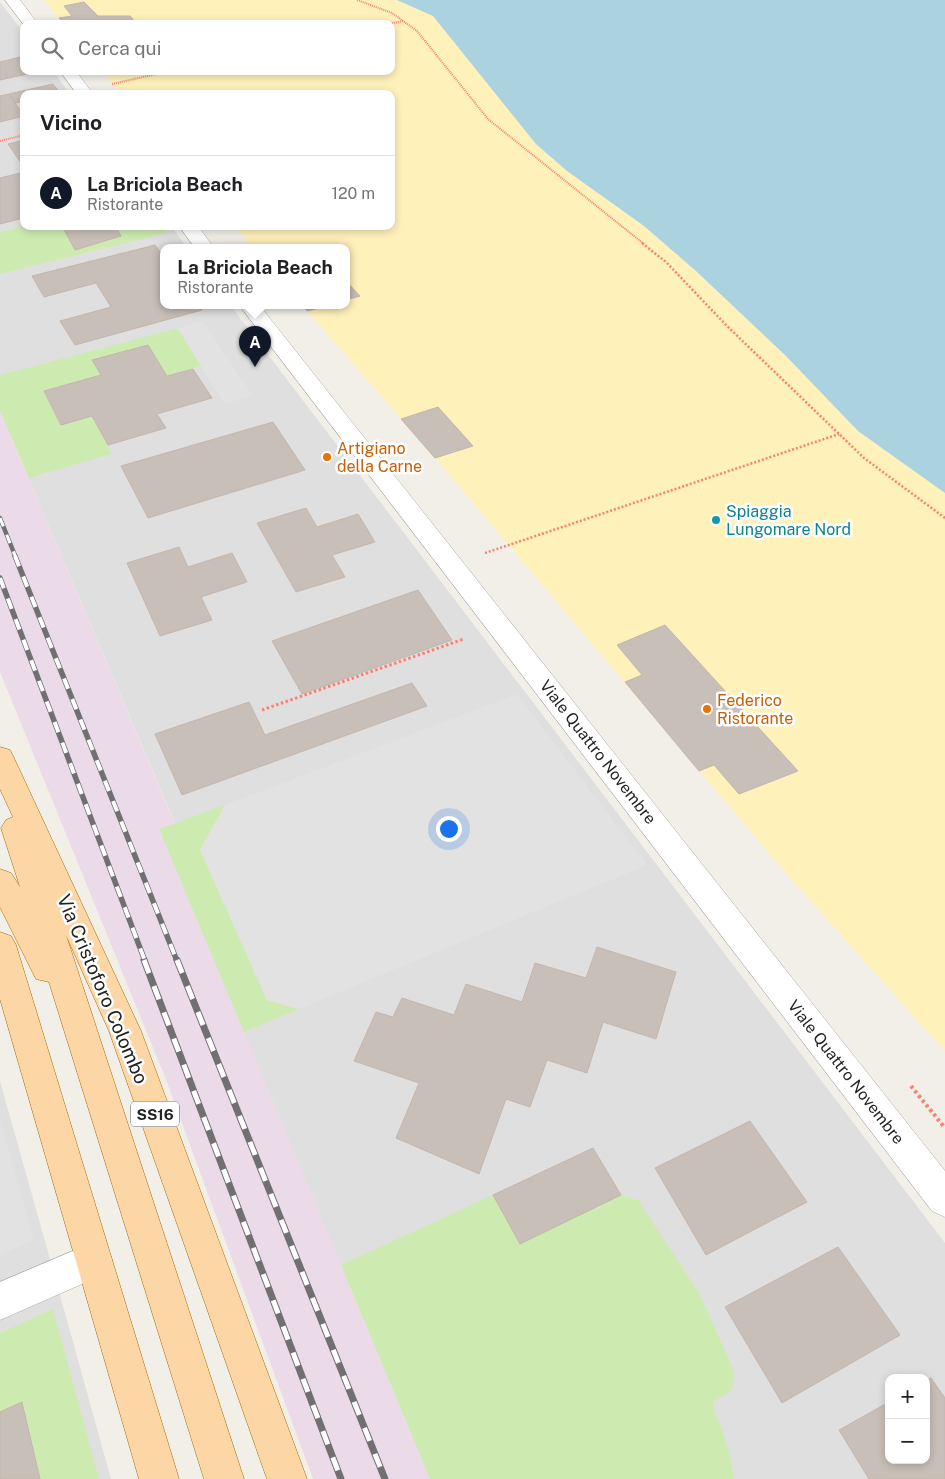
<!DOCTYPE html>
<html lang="it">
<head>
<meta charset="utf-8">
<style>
  :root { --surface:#fff; --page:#f6f6f6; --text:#202124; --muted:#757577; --line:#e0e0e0; --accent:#111827 }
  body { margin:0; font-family:"Public Sans",sans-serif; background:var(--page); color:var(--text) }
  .controls { position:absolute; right:15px; bottom:15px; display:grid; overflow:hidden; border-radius:10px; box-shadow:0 2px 8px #0003 }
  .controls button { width:45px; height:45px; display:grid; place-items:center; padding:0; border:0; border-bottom:1px solid var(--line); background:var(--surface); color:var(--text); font:25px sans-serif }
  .you { position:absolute; left:448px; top:828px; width:18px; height:18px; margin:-12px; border:4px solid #fff; border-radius:50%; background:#1a73e8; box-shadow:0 0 0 8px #1a73e833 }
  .badge { display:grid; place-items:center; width:32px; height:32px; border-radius:50%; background:var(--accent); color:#fff; font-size:16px; font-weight:700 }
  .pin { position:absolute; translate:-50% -41px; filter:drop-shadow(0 1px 2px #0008) }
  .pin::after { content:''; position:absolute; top:26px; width:18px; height:15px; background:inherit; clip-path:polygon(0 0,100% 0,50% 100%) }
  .popup { position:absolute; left:160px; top:244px; width:190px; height:65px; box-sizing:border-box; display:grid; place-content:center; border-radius:10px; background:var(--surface); filter:drop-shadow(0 1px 4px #0005); font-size:16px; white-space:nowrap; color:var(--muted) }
  .popup b { font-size:19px; color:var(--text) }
  .popup::after { content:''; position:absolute; left:50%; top:100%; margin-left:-10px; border:10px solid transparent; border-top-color:var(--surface) }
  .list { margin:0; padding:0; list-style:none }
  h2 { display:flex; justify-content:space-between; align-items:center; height:65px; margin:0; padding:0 20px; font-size:21px }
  h2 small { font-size:16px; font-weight:400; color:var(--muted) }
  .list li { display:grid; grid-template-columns:32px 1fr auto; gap:15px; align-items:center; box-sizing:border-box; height:75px; padding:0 20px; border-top:1px solid var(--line) }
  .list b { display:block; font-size:19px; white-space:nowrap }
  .list p { margin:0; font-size:16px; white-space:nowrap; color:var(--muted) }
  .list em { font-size:16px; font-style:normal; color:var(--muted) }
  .icon { flex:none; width:28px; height:28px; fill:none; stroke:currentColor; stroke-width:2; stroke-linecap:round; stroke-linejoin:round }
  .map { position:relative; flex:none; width:945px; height:1479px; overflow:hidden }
  .search { position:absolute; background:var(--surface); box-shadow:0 2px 8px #0003; left:20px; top:20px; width:375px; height:55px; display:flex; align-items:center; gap:12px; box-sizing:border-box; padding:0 18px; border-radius:10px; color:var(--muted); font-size:19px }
  .panel { position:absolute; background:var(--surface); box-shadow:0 2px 8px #0003; left:20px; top:90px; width:375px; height:140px; border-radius:10px }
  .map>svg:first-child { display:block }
  .residential { fill:#e0dfdf; fill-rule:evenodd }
  .industrial { fill:#ebdbe8 }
  .grass { fill:#cdebb0 }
  .sand { fill:#fff1ba }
  .parking { fill:#e2e2e2 }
  .water { fill:#aad3df }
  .building { fill:#c7bfb8; stroke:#c4b6ab }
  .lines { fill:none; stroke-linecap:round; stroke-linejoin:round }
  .street-casing { stroke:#a9a9a9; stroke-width:1 }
  .primary-casing { stroke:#a06b00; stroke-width:1 }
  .path-far3 { stroke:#fa8072; stroke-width:2; stroke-dasharray:1 1; stroke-linecap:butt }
  .path-far2 { stroke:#fa8072; stroke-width:2.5; stroke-dasharray:2 2; stroke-linecap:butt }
  .path-far1 { stroke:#fa8072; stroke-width:3; stroke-dasharray:2.5 2.5; stroke-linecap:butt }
  .path { stroke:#fa8072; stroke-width:4; stroke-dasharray:3 3; stroke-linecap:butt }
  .street { fill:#fff; fill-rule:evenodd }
  .primary { fill:#fcd6a4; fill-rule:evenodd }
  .rail-far2-casing { stroke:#707070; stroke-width:4.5 }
  .rail-far1-casing { stroke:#707070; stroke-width:5.5 }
  .rail-casing { stroke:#707070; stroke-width:7 }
  .rail-far2 { stroke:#fff; stroke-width:3; stroke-dasharray:9; stroke-linecap:butt }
  .rail-far1 { stroke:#fff; stroke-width:4; stroke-dasharray:11; stroke-linecap:butt }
  .rail { stroke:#fff; stroke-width:5; stroke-dasharray:14; stroke-linecap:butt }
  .food-dot { fill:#e8710a; stroke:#fff; stroke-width:2 }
  .culture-dot { fill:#0f9aa8; stroke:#fff; stroke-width:2 }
  .labels { text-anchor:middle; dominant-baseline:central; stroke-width:5; stroke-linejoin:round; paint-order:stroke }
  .shield { fill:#fff; stroke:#646464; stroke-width:1 }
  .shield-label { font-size:15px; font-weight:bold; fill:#222 }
  .food-label { font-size:16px; fill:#c56008; stroke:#fff; text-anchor:start }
  .culture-label { font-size:16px; fill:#0d838f; stroke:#fff; text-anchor:start }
  .street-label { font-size:16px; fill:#222; stroke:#fff }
  .near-street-label { font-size:19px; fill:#222; stroke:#fff }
</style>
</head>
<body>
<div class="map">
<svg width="945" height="1479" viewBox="0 0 945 1479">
  <rect width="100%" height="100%" fill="#f2efe9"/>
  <path class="residential" d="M 0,2 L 24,33 L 24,71 L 53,71 L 70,94 L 24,94 L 24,226 L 171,226 L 187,248 L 164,248 L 164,306 L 231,306 L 945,1243 L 945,1479 L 430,1479 L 159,829 L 175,823 L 0,411 ZM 889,1378 L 926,1378 L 926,1460 L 889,1460 Z
    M 0,1081 L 55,1277 L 111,1479 L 0,1479 Z"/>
  <path class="industrial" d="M 0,411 L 175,824 L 160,830 L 430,1479 L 313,1479 L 165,1077 L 0,672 Z"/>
  <path class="grass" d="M 24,226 L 62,226 L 75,250 L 121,236 L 115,226 L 162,226 L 167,233 L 0,274 L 0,232 Z
    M 178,328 L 202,366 L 167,376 L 148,345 L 93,360 L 101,375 L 44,391 L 61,425 L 92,416 L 112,454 L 29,478 L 0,411 L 0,375 Z
    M 225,805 L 200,850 L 267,1000 L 299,1009 L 244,1032 L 159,829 Z
    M 493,1195 L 520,1244 L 621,1195 L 638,1200 L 699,1293 L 732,1366 L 734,1378 L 731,1391 L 714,1401 C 712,1413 717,1416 721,1427 C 727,1444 732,1461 734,1479 L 430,1479 L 341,1265 Z
    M 53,1309 L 99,1479 L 40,1479 L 23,1402 L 0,1412 L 0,1333 Z"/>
  <path class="sand" d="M 44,0 L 397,0 L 433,16 L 536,144 L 567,171 L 644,226 L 696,271 L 786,356 L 858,431 L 945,493 L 945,1051 L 791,879 L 435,458 L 473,446 L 438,407 L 401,419 L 303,306 L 346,306 L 346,248 L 253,248 L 234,226 L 391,226 L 391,94 L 121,94 L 102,71 L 391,71 L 391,24 L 64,24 Z"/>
  <path class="parking" d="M 203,321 L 253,396 L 224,404 L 178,328 Z
    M 517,694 L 647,865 L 299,1009 L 267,1000 L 200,850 L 225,805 Z
    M 0,1119 L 34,1240 L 0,1255 Z"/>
  <path class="water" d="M 397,0 L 945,0 L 945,493 L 858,431 L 786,356 L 696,271 L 644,226 L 567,171 L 536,144 L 433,16 Z"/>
  <path class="building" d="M 84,2 L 98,16 L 130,16 L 137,24 L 64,24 L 59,18 L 72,16 L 64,6 Z
    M 20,57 L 24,62 L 24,71 L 32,73 L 0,80 L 0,62 Z
    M 53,84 L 60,93 L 24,94 L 24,101 L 16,103 L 9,94 Z
    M 9,94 L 24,116 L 0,122 L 0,96 Z
    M 24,140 L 24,162 L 21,163 L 8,144 Z
    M 24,172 L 24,218 L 0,224 L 0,178 Z
    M 62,226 L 115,226 L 121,236 L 75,250 Z
    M 155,245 L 164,257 L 164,306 L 200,306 L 202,310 L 75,345 L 60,321 L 111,307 L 96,283 L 44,297 L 32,276 Z
    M 346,281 L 360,296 L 346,300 Z
    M 303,306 L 327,306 L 307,311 Z
    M 148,345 L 167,376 L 193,369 L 212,398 L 157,414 L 166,428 L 108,445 L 92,416 L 61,425 L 44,391 L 101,375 L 92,360 Z
    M 438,407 L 473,446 L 435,458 L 401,419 Z
    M 273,422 L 305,470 L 148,518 L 121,466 Z
    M 306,508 L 317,527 L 358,514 L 375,542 L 332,555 L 345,577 L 296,592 L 257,523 Z
    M 179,547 L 188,567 L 232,553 L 247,582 L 201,597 L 212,620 L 160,636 L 127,563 Z
    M 418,590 L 452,640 L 302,694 L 272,641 Z
    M 665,625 L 798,771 L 739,794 L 714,765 L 699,771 L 625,682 L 642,675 L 617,645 Z
    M 412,683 L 427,706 L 182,795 L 155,734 L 249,702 L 265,735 Z
    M 597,947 L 676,972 L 656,1039 L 603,1022 L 587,1073 L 547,1060 L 530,1107 L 506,1099 L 479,1174 L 396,1138 L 419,1083 L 354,1061 L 376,1012 L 393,1017 L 402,998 L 454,1015 L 466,984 L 522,1002 L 535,963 L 586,978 Z
    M 750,1121 L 807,1202 L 706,1255 L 655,1168 Z
    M 593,1148 L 621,1195 L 520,1244 L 493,1195 Z
    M 838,1247 L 900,1335 L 782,1403 L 725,1307 Z
    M 931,1378 L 945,1398 L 945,1479 L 869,1479 L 839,1430 L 889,1402 L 889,1460 L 926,1460 L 926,1381 Z
    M 22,1402 L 40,1479 L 0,1479 L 0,1412 Z"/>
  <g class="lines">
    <g class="street-casing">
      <path id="street" d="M 5,0 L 20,0 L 38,24 L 24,25 Z
        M 60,71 L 76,71 L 93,94 L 77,94 Z
        M 179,226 L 198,226 L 214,248 L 195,248 Z
        M 240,306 L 260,306 L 945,1171 L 945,1217 L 932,1211 Z
        M 94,1242 L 107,1247 L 112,1260 L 107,1273 L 0,1320 L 0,1282 Z"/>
    </g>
    <g class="primary-casing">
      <path id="primary" d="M 0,747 L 10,750 L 14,758 L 141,1031 L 307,1479 L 267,1479 L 109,1031 L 66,935 L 244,1479 L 204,1479 L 49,982 L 36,979 L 0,907 L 0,869 L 11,873 L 20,887 L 1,828 L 6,820 L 13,817 L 0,789 Z
        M 0,932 L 11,936 L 16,945 L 179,1479 L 139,1479 L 0,999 Z"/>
    </g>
    <path class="path-far3" d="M 357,0 L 392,13 L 417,31 L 488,119 L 644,244
      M 388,24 L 403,21
      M 112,84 L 170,71
      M 0,141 L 24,135"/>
    <path class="path-far2" d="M 642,243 L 666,262 L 727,326 L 864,458 L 945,518
      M 485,553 L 839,434"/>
    <path class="path-far1" d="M 262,710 L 464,639"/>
    <path class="path" d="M 911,1086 L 945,1128"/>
    <use href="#street" class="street"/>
    <use href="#primary" class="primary"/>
    <g class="rail-far2-casing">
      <path id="rail-far2" d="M 0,518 L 16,558"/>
    </g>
    <g class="rail-far1-casing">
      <path id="rail-far1" d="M 15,556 L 177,961
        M 0,578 L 145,961"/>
    </g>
    <g class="rail-casing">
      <path id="rail" d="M 144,960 L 341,1479
        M 177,960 L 385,1479"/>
    </g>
    <use href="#rail-far2" class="rail-far2"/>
    <use href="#rail-far1" class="rail-far1"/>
    <use href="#rail" class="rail"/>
  </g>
  <g class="food-dot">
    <circle cx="327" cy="457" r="5"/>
    <circle cx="707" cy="709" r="5"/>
  </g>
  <circle class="culture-dot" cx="716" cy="520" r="5"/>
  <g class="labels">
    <rect class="shield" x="131" y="1101.5" width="48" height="25" rx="4"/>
    <g class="shield-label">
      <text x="155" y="1114">SS16</text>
    </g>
    <g class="food-label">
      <text x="337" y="448">Artigiano<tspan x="337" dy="18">della Carne</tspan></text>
      <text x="717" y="700">Federico<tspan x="717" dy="18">Ristorante</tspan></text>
    </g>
    <g class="culture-label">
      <text x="726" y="511">Spiaggia<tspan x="726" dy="18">Lungomare Nord</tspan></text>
    </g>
    <g class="street-label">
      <text transform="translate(598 752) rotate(52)">Viale Quattro Novembre</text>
      <text transform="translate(846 1072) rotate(52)">Viale Quattro Novembre</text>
    </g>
    <g class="near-street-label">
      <text transform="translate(103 989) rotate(67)">Via Cristoforo Colombo</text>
    </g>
  </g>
</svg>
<div class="controls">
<button>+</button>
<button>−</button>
</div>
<div class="you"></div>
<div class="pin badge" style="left:255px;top:367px">A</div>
<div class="popup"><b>La Briciola Beach</b>Ristorante</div>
<div class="search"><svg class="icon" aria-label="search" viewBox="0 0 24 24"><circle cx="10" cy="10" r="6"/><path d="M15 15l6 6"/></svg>Cerca qui</div>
<section class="panel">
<h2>Vicino<small></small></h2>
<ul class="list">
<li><span class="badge">A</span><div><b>La Briciola Beach</b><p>Ristorante</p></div><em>120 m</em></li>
</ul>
</section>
</div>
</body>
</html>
